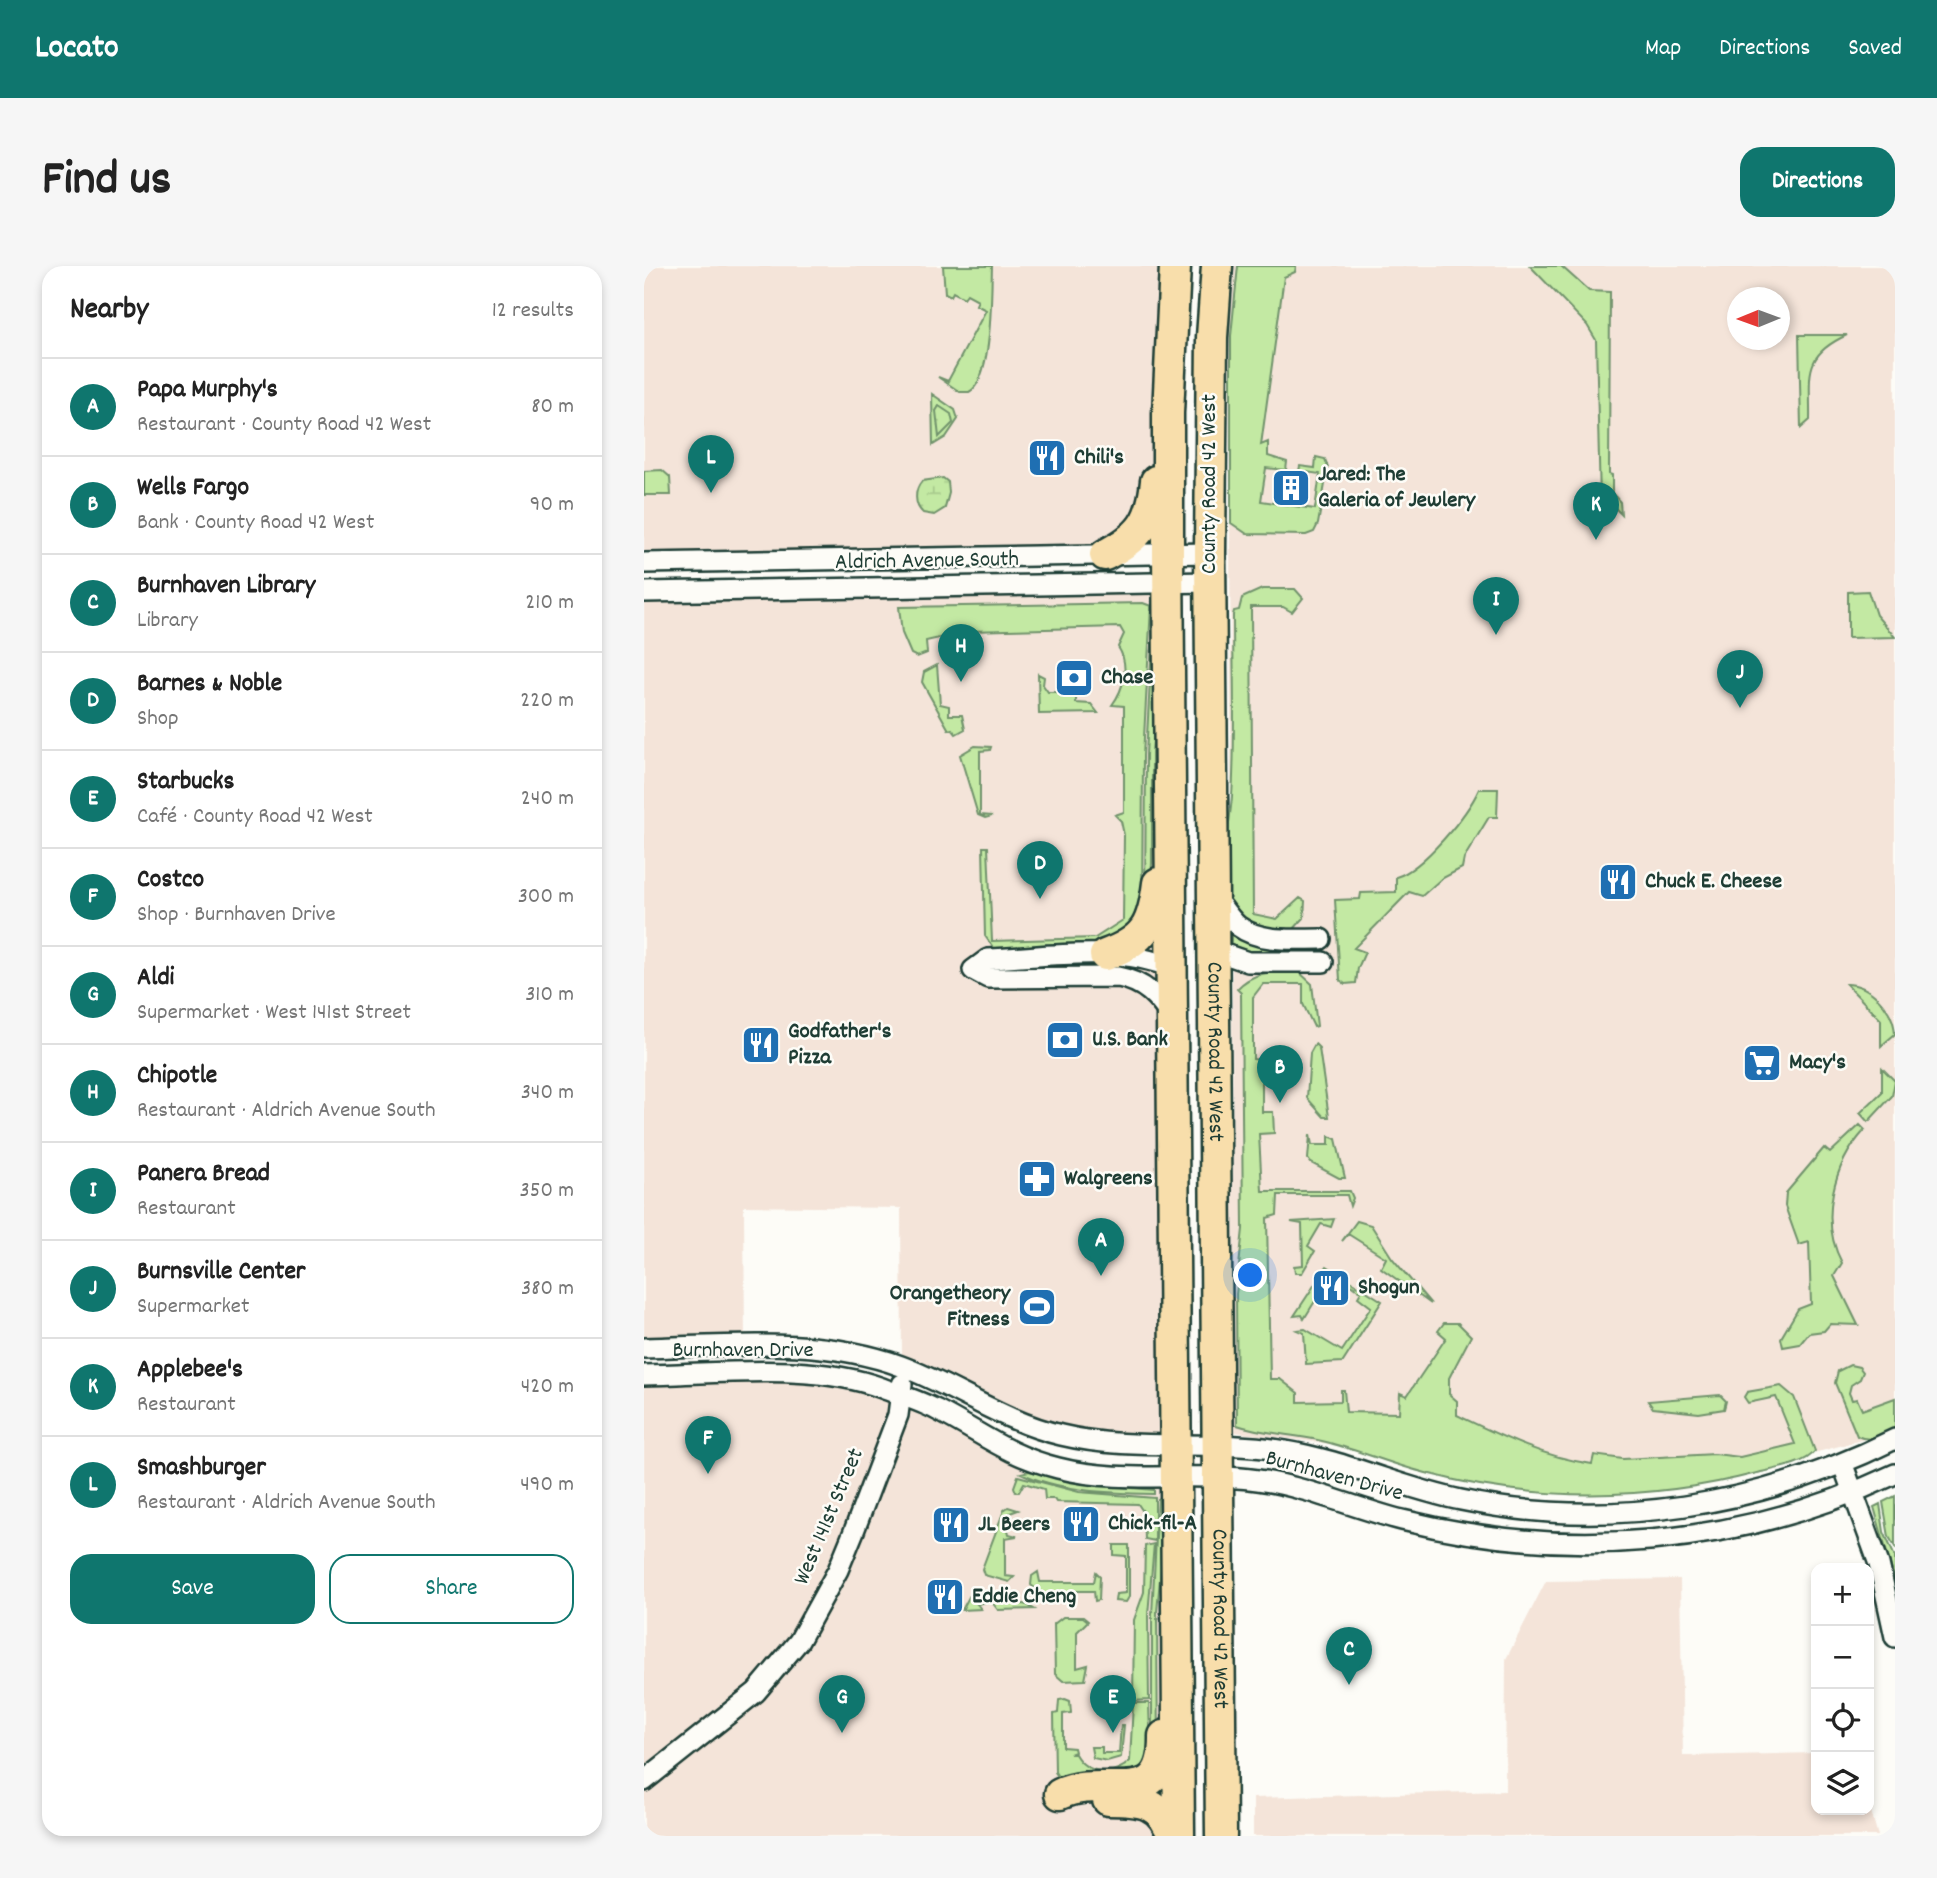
<!DOCTYPE html>
<html lang="en">
<head>
<meta charset="utf-8">
<style>
  :root { --surface:#fff; --page:#f6f6f6; --text:#222; --muted:#767676; --line:#e0e0e0; --accent:#0f766e }
  body { margin:0; font-family:Dekko,sans-serif; background:var(--page); color:var(--text) }
  .controls { position:absolute; right:21px; bottom:21px; display:grid; overflow:hidden; border-radius:14px; box-shadow:0 4px 10px #0003 }
  .controls button { width:63px; height:63px; display:grid; place-items:center; padding:0; border:0; border-bottom:2px solid var(--line); background:var(--surface); color:var(--text); font:35px sans-serif }
  .compass { position:absolute; left:1083px; top:21px; width:63px; height:63px; border-radius:50%; background:var(--surface); box-shadow:0 4px 10px #0003; rotate:269deg }
  .you { position:absolute; left:607px; top:1010px; width:24px; height:24px; margin:-18px; border:5px solid #fff; border-radius:50%; background:#1a73e8; box-shadow:0 0 0 10px #1a73e833 }
  .badge { display:grid; place-items:center; width:46px; height:46px; border-radius:50%; background:var(--accent); color:#fff; font-size:23px; font-weight:700 }
  .pin { position:absolute; translate:-50% -58px; filter:drop-shadow(0 2px 4px #0008) }
  .pin::after { content:''; position:absolute; top:37px; width:24px; height:21px; background:inherit; clip-path:polygon(0 0,100% 0,50% 100%) }
  .list { margin:0; padding:0; list-style:none }
  h2 { display:flex; justify-content:space-between; align-items:center; height:91px; margin:0; padding:0 28px; font-size:30px }
  h2 small { font-size:23px; font-weight:400; color:var(--muted) }
  .list li { display:grid; grid-template-columns:46px 1fr auto; gap:21px; align-items:center; box-sizing:border-box; height:98px; padding:0 28px; border-top:2px solid var(--line) }
  .list b { display:block; font-size:26px; white-space:nowrap }
  .list p { margin:0; font-size:23px; white-space:nowrap; color:var(--muted) }
  .list em { font-size:23px; font-style:normal; color:var(--muted) }
  .actions { display:flex; gap:14px; padding:21px 28px }
  .actions a { flex:1; padding:16px 0; border:2px solid var(--accent); border-radius:21px; text-align:center; font-size:24px; color:var(--accent) }
  .actions .main { background:var(--accent); color:#fff }
  .icon { flex:none; width:38px; height:38px; fill:none; stroke:currentColor; stroke-width:2; stroke-linecap:round; stroke-linejoin:round }
  .map { position:relative; flex:none; width:1251px; height:1570px; overflow:hidden; border-radius:21px }
  header { display:flex; align-items:center; gap:42px; box-sizing:border-box; height:98px; padding:0 35px; background:var(--accent); color:#fff }
  header strong { font-size:33px }
  nav { display:flex; gap:38px; margin-inline-start:auto; font-size:24px }
  .intro { display:flex; align-items:center; justify-content:space-between; box-sizing:border-box; height:168px; padding:0 42px }
  h1 { margin:0; font-size:49px }
  .button { padding:18px 32px; border-radius:21px; background:var(--accent); color:#fff; font-size:24px; font-weight:700 }
  main { display:flex; gap:42px; padding:0 42px }
  aside { flex:1; background:var(--surface); border-radius:21px; box-shadow:0 4px 10px #0003 }
  .map>svg:first-child { display:block }
  .built { fill:#f4e4d9; fill-rule:evenodd }
  .grass { fill:#c3e9a3; stroke:#71936c; stroke-width:2 }
  .wetland { fill:url(#wetland-marsh); stroke:#71936c; stroke-width:2 }
  .lines { fill:none; stroke-linecap:round; stroke-linejoin:round }
  .minor-casing { stroke:#1f3d34; stroke-width:24 }
  .highway-casing { stroke:#1f3d34; stroke-width:35 }
  .minor { stroke:#fdfcf7; stroke-width:19 }
  .highway { stroke:#f8deab; stroke-width:30 }
  .labels { text-anchor:middle; dominant-baseline:central; stroke-width:5; stroke-linejoin:round; paint-order:stroke }
  .poi-label { font-size:23px; font-weight:bold; fill:#1f3d34; stroke:#fdfcf7; text-anchor:start }
  .street-label { font-size:23px; fill:#1f3d34; stroke:#fdfcf7 }
</style>
</head>
<body>
<header>
<strong>Locato</strong>
<nav><a>Map</a><a>Directions</a><a>Saved</a></nav>
</header>
<div class="intro"><h1>Find us</h1><a class="button">Directions</a></div>
<main>
<aside>
<h2>Nearby<small>12 results</small></h2>
<ul class="list">
<li><span class="badge">A</span><div><b>Papa Murphy's</b><p>Restaurant · County Road 42 West</p></div><em>80 m</em></li>
<li><span class="badge">B</span><div><b>Wells Fargo</b><p>Bank · County Road 42 West</p></div><em>90 m</em></li>
<li><span class="badge">C</span><div><b>Burnhaven Library</b><p>Library</p></div><em>210 m</em></li>
<li><span class="badge">D</span><div><b>Barnes &amp; Noble</b><p>Shop</p></div><em>220 m</em></li>
<li><span class="badge">E</span><div><b>Starbucks</b><p>Café · County Road 42 West</p></div><em>240 m</em></li>
<li><span class="badge">F</span><div><b>Costco</b><p>Shop · Burnhaven Drive</p></div><em>300 m</em></li>
<li><span class="badge">G</span><div><b>Aldi</b><p>Supermarket · West 141st Street</p></div><em>310 m</em></li>
<li><span class="badge">H</span><div><b>Chipotle</b><p>Restaurant · Aldrich Avenue South</p></div><em>340 m</em></li>
<li><span class="badge">I</span><div><b>Panera Bread</b><p>Restaurant</p></div><em>350 m</em></li>
<li><span class="badge">J</span><div><b>Burnsville Center</b><p>Supermarket</p></div><em>380 m</em></li>
<li><span class="badge">K</span><div><b>Applebee's</b><p>Restaurant</p></div><em>420 m</em></li>
<li><span class="badge">L</span><div><b>Smashburger</b><p>Restaurant · Aldrich Avenue South</p></div><em>490 m</em></li>
</ul>
<div class="actions"><a class="main">Save</a><a>Share</a></div>
</aside>
<div class="map">
<svg width="1251" height="1570" viewBox="0 0 1251 1570">
  <defs>
    <pattern id="wetland-marsh" width="20" height="14" patternUnits="userSpaceOnUse" patternTransform="scale(1.75)"><rect width="20" height="14" fill="#c3e9a3"/><path d="M1 5h8M5 5V1M11 12h8M15 12V8" fill="none" stroke="#a7c98d"/></pattern>
  </defs>
  <rect width="100%" height="100%" fill="#fdfcf7"/>
  <filter id="ink" filterUnits="userSpaceOnUse"><feTurbulence type="fractalNoise" baseFrequency=".0143" numOctaves="2"/><feDisplacementMap in="SourceGraphic" scale="14" xChannelSelector="R" yChannelSelector="G"/><feConvolveMatrix kernelMatrix="1 2 1 2 8 2 1 2 1" color-interpolation-filters="sRGB"/></filter>
  <g filter="url(#ink)">
    <path class="built" d="M 0,0 L 531,0 L 510,237 L 461,289 L 0,297 Z
      M 589,0 L 1251,0 L 1251,1160 L 1228,1171 L 1134,1197 L 1025,1220 L 590,1166 L 585,19 ZM 1094,32 L 1136,32 L 1136,74 L 1094,74 Z
      M 525,317 L 532,1179 L 415,1169 L 258,1100 L 257,942 L 100,940 L 101,1080 L 0,1082 L 0,326 Z
      M 118,1107 L 235,1121 L 372,1190 L 533,1212 L 535,1570 L 0,1570 L 0,1109 Z
      M 1036,1313 L 1039,1490 L 1172,1487 L 1172,1544 L 1225,1544 L 1225,1538 L 1234,1570 L 609,1570 L 609,1532 L 861,1525 L 862,1393 L 902,1315 Z"/>
    <path class="grass" d="M 299,0 L 348,0 C 347,26 349,114 325,126 L 316,126 L 294,111 L 304,115 L 342,44 L 332,39 L 334,34 L 323,28 L 320,32 L 309,26 L 307,30 L 301,27 Z
      M 594,0 L 652,0 L 651,6 L 640,11 L 617,179 L 624,176 L 624,190 L 643,196 L 642,204 L 622,202 L 617,235 L 671,243 L 676,208 L 655,205 L 656,200 L 671,202 L 672,191 L 681,193 L 684,201 L 674,258 L 670,266 L 662,269 L 603,268 L 587,257 L 587,70 Z
      M 886,0 L 917,0 L 945,25 L 966,26 L 965,208 L 968,209 L 968,227 L 976,236 L 977,248 L 968,239 L 957,239 L 956,234 L 952,74 L 943,59 Z
      M 1155,69 L 1203,69 C 1157,90 1167,109 1166,154 L 1157,162 Z
      M 288,128 L 311,144 L 314,153 L 302,171 L 289,179 Z
      M 18,204 L 26,211 L 27,229 L 0,229 L 0,205 Z
      M 618,323 L 651,323 L 659,332 L 648,346 L 639,341 L 607,341 L 609,648 L 633,653 L 656,632 L 661,635 L 660,652 L 647,666 C 620,665 591,663 583,631 C 576,605 586,558 588,530 C 592,470 589,409 589,349 L 590,345 L 595,344 L 598,332 Z
      M 1224,325 L 1232,349 L 1251,371 L 1204,372 L 1204,326 Z
      M 499,337 L 507,340 L 499,490 L 498,647 L 474,678 L 351,684 L 341,670 L 339,581 L 344,581 L 348,675 L 451,672 L 479,654 L 480,569 L 477,555 L 471,549 L 480,546 L 480,440 L 468,439 C 480,423 486,399 474,381 L 480,368 L 476,361 L 326,365 L 282,375 L 283,387 L 273,391 L 267,388 L 258,367 L 255,341 Z
      M 510,340 L 514,420 L 508,486 L 508,597 L 505,639 L 501,646 L 502,489 Z
      M 293,399 L 296,438 L 305,440 L 305,449 L 318,449 L 321,463 L 312,468 L 308,463 L 305,464 L 278,416 L 280,406 Z
      M 394,408 L 400,411 L 399,419 L 404,426 L 432,426 L 432,437 L 447,438 L 454,447 L 395,448 Z
      M 331,480 L 347,481 L 346,484 L 336,485 L 336,549 L 348,550 L 341,552 L 334,549 L 316,489 Z
      M 835,523 L 854,523 L 853,551 L 845,551 L 820,592 L 818,602 L 797,613 L 778,630 L 765,626 L 710,682 L 721,686 L 714,702 L 712,717 L 701,718 L 696,714 L 691,634 L 716,633 L 717,627 L 752,626 L 752,611 C 778,604 824,548 835,523 Z
      M 590,664 L 630,682 L 660,684 L 595,687 L 587,683 L 587,667 Z
      M 654,705 L 668,718 L 673,760 L 670,761 L 659,738 L 659,718 L 619,718 L 609,731 L 609,793 L 631,794 L 631,804 L 618,805 L 618,846 L 629,846 L 630,867 L 615,868 L 618,925 L 706,925 L 709,932 L 706,940 L 703,929 L 634,929 L 633,949 L 623,952 L 626,1113 L 636,1113 L 654,1127 L 654,1136 L 697,1135 L 697,1124 L 700,1124 L 702,1146 L 755,1147 L 756,1127 L 763,1130 L 802,1072 L 794,1065 L 800,1057 L 814,1057 L 827,1070 L 805,1112 L 805,1128 L 813,1135 L 813,1149 C 857,1170 899,1191 948,1198 L 950,1189 L 979,1193 L 1071,1188 L 1096,1191 L 1151,1178 L 1132,1131 L 1104,1137 L 1100,1131 L 1103,1126 L 1137,1120 L 1150,1131 L 1171,1185 C 1161,1199 1129,1203 1113,1207 C 1006,1235 889,1236 782,1207 C 750,1199 719,1186 686,1177 C 656,1168 622,1169 593,1159 L 592,1028 L 599,963 L 597,727 L 593,723 C 611,704 630,706 654,705 Z
      M 1202,718 C 1226,718 1250,743 1251,768 L 1237,780 L 1237,754 Z
      M 671,778 L 675,782 L 685,851 L 680,851 L 663,832 L 666,787 Z
      M 1238,802 L 1251,815 L 1248,830 L 1224,856 L 1216,847 L 1238,826 Z
      M 1216,859 L 1221,864 C 1189,898 1175,954 1198,997 L 1190,1010 L 1214,1059 L 1186,1058 L 1180,1065 L 1165,1067 L 1156,1078 L 1139,1081 L 1137,1072 L 1154,1043 L 1167,1038 L 1165,976 L 1155,979 L 1141,940 L 1142,927 L 1180,882 L 1186,887 Z
      M 666,869 L 668,879 L 685,879 L 685,870 L 692,873 L 701,912 L 695,912 L 667,897 L 664,893 Z
      M 690,953 L 687,961 L 677,958 L 664,980 L 671,985 L 658,1007 L 651,1007 L 650,1000 L 659,999 L 658,958 L 647,956 Z
      M 713,955 L 727,959 L 748,992 L 787,1038 L 737,1002 L 742,992 L 704,968 L 698,975 Z
      M 683,1000 L 738,1035 L 699,1096 L 662,1098 L 660,1067 L 653,1064 L 661,1063 L 698,1085 L 727,1041 L 714,1031 L 717,1026 L 707,1019 L 703,1025 L 691,1016 L 687,1022 L 681,1019 L 660,1053 L 658,1049 L 650,1050 Z
      M 1206,1099 L 1215,1101 L 1219,1106 L 1216,1113 L 1207,1119 L 1205,1127 L 1208,1134 L 1213,1133 L 1218,1144 L 1251,1132 L 1251,1163 C 1237,1170 1228,1177 1213,1170 L 1191,1117 L 1194,1105 Z
      M 1076,1129 L 1082,1135 L 1080,1143 L 1055,1147 L 1009,1142 L 1004,1135 Z
      M 385,1205 L 444,1218 L 510,1224 L 510,1228 C 467,1227 416,1226 377,1207 Z
      M 374,1210 L 435,1226 L 511,1232 L 511,1275 L 501,1273 L 500,1247 L 494,1238 L 412,1236 L 410,1233 L 401,1233 L 400,1223 L 380,1217 L 375,1226 L 372,1226 L 370,1221 Z
      M 1251,1230 L 1251,1281 L 1245,1271 L 1239,1236 Z
      M 518,1231 L 520,1268 L 513,1346 L 514,1492 L 508,1502 L 508,1349 L 514,1233 Z
      M 1236,1238 L 1240,1266 L 1251,1291 L 1251,1316 L 1230,1241 Z
      M 364,1241 L 374,1244 L 366,1247 L 367,1254 L 362,1255 L 365,1268 L 373,1270 L 361,1272 L 361,1310 L 370,1311 L 365,1316 L 340,1309 L 338,1303 L 360,1244 Z
      M 510,1278 L 504,1349 L 505,1434 L 489,1435 L 490,1354 L 500,1326 L 501,1280 Z
      M 470,1279 L 485,1279 L 485,1331 L 482,1336 L 471,1335 L 472,1328 L 482,1327 L 482,1290 L 470,1289 Z
      M 394,1306 L 396,1316 L 450,1316 L 452,1306 L 456,1310 L 455,1334 L 451,1335 L 450,1325 L 428,1325 L 427,1335 L 408,1335 L 387,1319 L 388,1310 Z
      M 332,1327 L 383,1339 L 390,1343 L 354,1344 L 347,1335 L 333,1338 L 337,1343 L 318,1344 L 326,1329 Z
      M 419,1351 L 439,1351 L 444,1355 L 433,1366 L 433,1402 L 444,1399 L 441,1414 L 419,1415 L 411,1408 L 410,1358 Z
      M 421,1433 L 426,1435 L 427,1447 L 419,1448 L 419,1481 L 430,1482 L 431,1486 L 426,1488 L 431,1488 C 442,1508 470,1511 486,1495 L 489,1437 L 505,1437 L 507,1507 L 416,1514 L 411,1506 L 410,1448 L 414,1447 L 415,1434 Z
      M 477,1459 L 480,1459 L 477,1491 L 463,1495 L 449,1492 L 447,1481 L 458,1481 L 458,1487 L 475,1487 Z"/>
    <path class="wetland" d="M 295,140 L 307,148 L 309,157 L 295,171 L 292,145 Z
      M 299,212 L 304,216 L 305,227 L 301,242 L 290,249 L 279,247 C 270,239 270,224 278,215 Z"/>
    <g class="lines">
      <g class="minor-casing">
        <path id="minor" d="M 0,297 L 566,287
          M 0,326 L 566,316
          M 569,629 C 577,639 585,652 594,660 C 617,677 650,673 677,673
          M 569,684 L 604,696 L 679,696
          M 528,702 C 474,678 402,691 344,693 L 329,704 L 344,712 L 474,711 C 501,716 514,731 528,752
          M 0,1082 C 85,1080 175,1070 257,1100 C 311,1120 360,1156 417,1169 C 492,1187 567,1172 642,1185 C 702,1195 757,1222 817,1234 C 965,1265 1117,1240 1251,1173
          M 0,1109 C 74,1108 168,1096 238,1122 C 256,1129 276,1135 293,1144 C 338,1167 362,1189 414,1202 C 480,1219 548,1205 614,1214 C 664,1221 710,1242 758,1254 C 924,1295 1096,1281 1251,1208
          M 1199,1199 L 1235,1298 L 1251,1371
          M 0,1515 L 112,1426 L 155,1375 L 194,1304 L 210,1265 L 254,1149 L 258,1118"/>
      </g>
      <g class="highway-casing">
        <g id="highway">
          <path d="M 531,0 L 524,147 L 524,288 L 535,1570"/>
          <path id="s1" d="M 573,0 L 568,71 L 566,287 L 577,1570"/>
          <path d="M 461,289 C 497,270 508,256 512,215"/>
          <path d="M 461,689 C 502,674 509,658 514,617"/>
          <path d="M 416,1528 C 462,1506 521,1550 520,1470"/>
          <path d="M 464,1534 C 497,1534 517,1535 529,1570"/>
        </g>
      </g>
      <use href="#minor" class="minor"/>
      <use href="#highway" class="highway"/>
    </g>
  </g>
  <defs>
    <g id="restaurant-square" transform="scale(2.0125)"><rect x="-9" y="-9" width="18" height="18" rx="4" fill="#1f6fb2" stroke="#fdfcf7"/><path d="M-5-6h1v4h1v-4h1v4h1v-4h1v5L-1.5 .5V6h-2V.5L-5-1ZM5-6V6H3V1.5H1.5Q1.5-4 5-6Z" fill="#fff"/></g>
    <g id="building-square" transform="scale(2.0125)"><rect x="-9" y="-9" width="18" height="18" rx="4" fill="#1f6fb2" stroke="#fdfcf7"/><path d="M-4-6H4V6H1V3H-1V6H-4ZM-2.5-4.3h1.7v1.8h-1.7ZM.8-4.3h1.7v1.8H.8ZM-2.5-1h1.7V.8h-1.7ZM.8-1h1.7V.8H.8Z" fill="#fff"/></g>
    <g id="bank-square" transform="scale(2.0125)"><rect x="-9" y="-9" width="18" height="18" rx="4" fill="#1f6fb2" stroke="#fdfcf7"/><path d="M-6-4H6V4H-6ZM0-2.3a2.3 2.3 0 1 0 0 4.6a2.3 2.3 0 1 0 0-4.6Z" fill="#fff"/></g>
    <g id="supermarket-square" transform="scale(2.0125)"><rect x="-9" y="-9" width="18" height="18" rx="4" fill="#1f6fb2" stroke="#fdfcf7"/><path d="M-6-5.5h2.5l.6 2H6L4.5 2H-2.5L-4.4-4H-6ZM-1.5 3.2a1.3 1.3 0 1 0 .1 0ZM3 3.2a1.3 1.3 0 1 0 .1 0Z" fill="#fff"/></g>
    <g id="pharmacy-square" transform="scale(2.0125)"><rect x="-9" y="-9" width="18" height="18" rx="4" fill="#1f6fb2" stroke="#fdfcf7"/><path d="M-2-6h4v4h4v4h-4v4h-4v-4h-4v-4h4Z" fill="#fff"/></g>
    <g id="stadium-square" transform="scale(2.0125)"><rect x="-9" y="-9" width="18" height="18" rx="4" fill="#1f6fb2" stroke="#fdfcf7"/><path d="M0-5a6.5 5 0 1 0 0 10a6.5 5 0 1 0 0-10ZM-3.5-1.8h7v3.6h-7Z" fill="#fff"/></g>
  </defs>
  <g fill-rule="evenodd">
    <use href="#restaurant-square" x="403" y="192"/>
    <use href="#building-square" x="647" y="222"/>
    <use href="#bank-square" x="430" y="412"/>
    <use href="#restaurant-square" x="974" y="616"/>
    <use href="#bank-square" x="421" y="774"/>
    <use href="#restaurant-square" x="117" y="779"/>
    <use href="#supermarket-square" x="1118" y="797"/>
    <use href="#pharmacy-square" x="393" y="913"/>
    <use href="#restaurant-square" x="687" y="1022"/>
    <use href="#stadium-square" x="393" y="1041"/>
    <use href="#restaurant-square" x="437" y="1258"/>
    <use href="#restaurant-square" x="307" y="1259"/>
    <use href="#restaurant-square" x="301" y="1331"/>
  </g>
  <g class="labels">
    <g class="poi-label">
      <text x="430" y="192">Chili's</text>
      <text x="674" y="209">Jared: The<tspan x="674" dy="26">Galeria of Jewlery</tspan></text>
      <text x="457" y="412">Chase</text>
      <text x="1001" y="616">Chuck E. Cheese</text>
      <text x="144" y="766">Godfather's<tspan x="144" dy="26">Pizza</tspan></text>
      <text x="448" y="774">U.S. Bank</text>
      <text x="1145" y="797">Macy's</text>
      <text x="420" y="913">Walgreens</text>
      <text x="714" y="1022">Shogun</text>
      <text x="366" y="1028" text-anchor="end">Orangetheory<tspan x="366" dy="26">Fitness</tspan></text>
      <text x="464" y="1258">Chick-fil-A</text>
      <text x="334" y="1259">JL Beers</text>
      <text x="328" y="1331">Eddie Cheng</text>
    </g>
    <g class="street-label">
      <text transform="translate(566 218) rotate(-90)">County Road 42 West</text>
      <text transform="translate(283 296) rotate(-1)">Aldrich Avenue South</text>
      <text stroke="none"><textPath href="#s1" startOffset="786">County Road 42 West</textPath></text>
      <text x="99" y="1085">Burnhaven Drive</text>
      <text transform="translate(690 1211) rotate(15)">Burnhaven Drive</text>
      <text transform="translate(186 1251) rotate(-67)">West 141st Street</text>
      <text stroke="none"><textPath href="#s1" startOffset="1353">County Road 42 West</textPath></text>
    </g>
  </g>
</svg>
<div class="controls">
<button>+</button>
<button>−</button>
<button><svg class="icon" aria-label="locate" viewBox="0 0 24 24"><circle cx="12" cy="12" r="6"/><path d="M12 2v4M12 18v4M2 12h4M18 12h4"/></svg></button>
<button><svg class="icon" aria-label="layers" viewBox="0 0 24 24"><path d="M12 4l9 5-9 5-9-5zM3 14l9 5 9-5"/></svg></button>
</div>
<svg class="compass" viewBox="-18 -18 36 36"><path d="M0-13l5 13h-10z" fill="#e53935"/><path d="M0 13l5-13h-10z" fill="#767676"/></svg>
<div class="you"></div>
<div class="pin badge" style="left:457px;top:1010px">A</div>
<div class="pin badge" style="left:636px;top:837px">B</div>
<div class="pin badge" style="left:705px;top:1419px">C</div>
<div class="pin badge" style="left:396px;top:633px">D</div>
<div class="pin badge" style="left:469px;top:1467px">E</div>
<div class="pin badge" style="left:64px;top:1208px">F</div>
<div class="pin badge" style="left:198px;top:1467px">G</div>
<div class="pin badge" style="left:317px;top:416px">H</div>
<div class="pin badge" style="left:852px;top:369px">I</div>
<div class="pin badge" style="left:1096px;top:442px">J</div>
<div class="pin badge" style="left:952px;top:274px">K</div>
<div class="pin badge" style="left:67px;top:227px">L</div>
</div>
</main>
</body>
</html>
